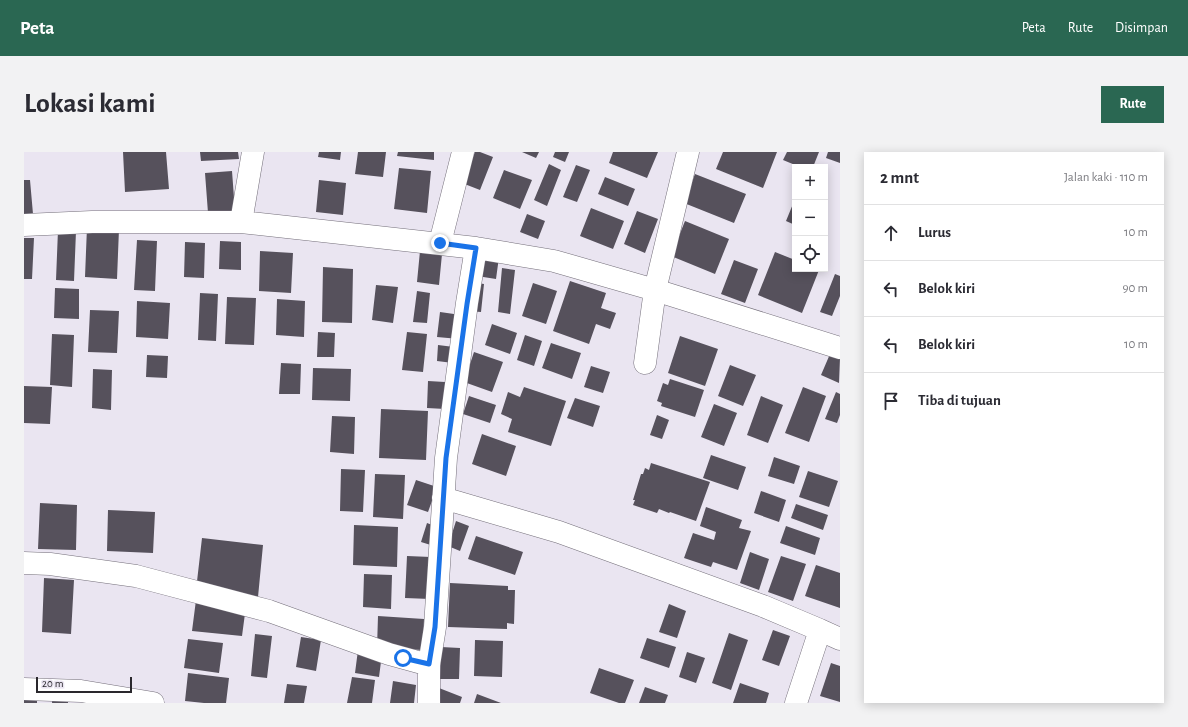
<!DOCTYPE html>
<html lang="id">
<head>
<meta charset="utf-8">
<style>
  :root { --surface:#fff; --page:#f2f2f3; --text:#2b2b33; --muted:#7c7c81; --line:#e1e1e2; --accent:#2a6752 }
  body { margin:0; font-family:"Alegreya Sans",sans-serif; background:var(--page); color:var(--text) }
  .controls { position:absolute; right:12px; top:12px; display:grid; overflow:hidden; border-radius:0px; box-shadow:0 2px 10px #0003 }
  .controls button { width:36px; height:36px; display:grid; place-items:center; padding:0; border:0; border-bottom:1px solid var(--line); background:var(--surface); color:var(--text); font:20px sans-serif }
  .scale { position:absolute; left:12px; bottom:10px; width:96px; box-sizing:border-box; padding-left:4px; border:2px solid #2a282d; border-top:0; font-size:11px; line-height:14px; white-space:nowrap; color:#2a282d; -webkit-text-stroke:3px #eae5f1; paint-order:stroke }
  .stop { position:absolute; width:12px; height:12px; margin:-9px; border:3px solid #1a73e8; border-radius:50%; background:#fff }
  .stop.end { background:#1a73e8; border-color:#fff; box-shadow:0 1px 4px #0008 }
  .list { margin:0; padding:0; list-style:none }
  h2 { display:flex; justify-content:space-between; align-items:center; height:52px; margin:0; padding:0 16px; font-size:17px }
  h2 small { font-size:13px; font-weight:400; color:var(--muted) }
  .list li { display:grid; grid-template-columns:26px 1fr auto; gap:12px; align-items:center; box-sizing:border-box; height:56px; padding:0 16px; border-top:1px solid var(--line) }
  .list b { display:block; font-size:15px; white-space:nowrap }
  .list em { font-size:13px; font-style:normal; color:var(--muted) }
  .icon { flex:none; width:22px; height:22px; fill:none; stroke:currentColor; stroke-width:2; stroke-linecap:round; stroke-linejoin:round }
  .map { position:relative; flex:none; width:816px; height:551px; overflow:hidden; border-radius:0px }
  header { display:flex; align-items:center; gap:24px; box-sizing:border-box; height:56px; padding:0 20px; background:var(--accent); color:#fff }
  header strong { font-size:19px }
  nav { display:flex; gap:22px; margin-inline-start:auto; font-size:14px }
  .intro { display:flex; align-items:center; justify-content:space-between; box-sizing:border-box; height:96px; padding:0 24px }
  h1 { margin:0; font-size:28px }
  .button { padding:10px 18px; border-radius:0px; background:var(--accent); color:#fff; font-size:14px; font-weight:700 }
  main { display:flex; gap:24px; padding:0 24px }
  aside { flex:1; background:var(--surface); border-radius:0px; box-shadow:0 2px 10px #0003 }
  .map>svg:first-child { display:block }
  .building { fill:#56515c }
  .lines { fill:none; stroke-linecap:round; stroke-linejoin:round }
  .minor-casing { stroke:#746f7a; stroke-width:23 }
  .minor { stroke:#fff; stroke-width:22 }
  .route { stroke:#1a73e8; stroke-width:5 }
</style>
</head>
<body>
<header>
<strong>Peta</strong>
<nav><a>Peta</a><a>Rute</a><a>Disimpan</a></nav>
</header>
<div class="intro"><h1>Lokasi kami</h1><a class="button">Rute</a></div>
<main>
<div class="map">
<svg width="816" height="551" viewBox="0 0 816 551">
  <rect width="100%" height="100%" fill="#eae5f1"/>
  <path class="building" d="M 99,0 L 142,0 L 145,37 L 101,40 Z
    M 176,0 L 214,0 L 215,7 L 177,9 Z
    M 295,0 L 317,0 L 316,8 L 294,5 Z
    M 334,0 L 362,0 L 359,25 L 331,22 Z
    M 374,0 L 410,0 L 410,8 L 373,4 Z
    M 451,0 L 456,0 L 469,5 L 456,38 L 438,31 Z
    M 498,0 L 515,0 L 512,6 Z
    M 531,0 L 545,0 L 541,10 L 529,5 Z
    M 589,0 L 634,0 L 623,26 L 585,11 Z
    M 699,0 L 753,0 L 739,36 L 692,17 Z
    M 763,0 L 795,0 L 789,15 L 776,15 L 759,8 Z
    M 804,0 L 816,0 L 816,11 L 802,6 Z
    M 525,12 L 537,18 L 523,54 L 510,48 Z
    M 552,13 L 566,18 L 553,50 L 539,45 Z
    M 375,16 L 407,19 L 403,61 L 370,57 Z
    M 480,18 L 508,28 L 496,57 L 469,46 Z
    M 208,19 L 211,59 L 184,61 L 181,21 Z
    M 671,22 L 722,42 L 710,71 L 660,51 Z
    M 581,25 L 611,37 L 604,54 L 574,42 Z
    M 0,28 L 6,28 L 9,62 L 0,62 Z
    M 295,28 L 322,31 L 319,63 L 292,60 Z
    M 771,47 L 771,73 L 762,69 Z
    M 567,56 L 600,69 L 589,97 L 556,84 Z
    M 613,59 L 634,67 L 621,101 L 600,92 Z
    M 503,62 L 521,69 L 514,87 L 496,80 Z
    M 661,69 L 705,87 L 691,122 L 647,104 Z
    M 63,75 L 95,77 L 93,127 L 61,125 Z
    M 34,78 L 52,79 L 50,129 L 32,128 Z
    M 0,86 L 10,86 L 8,127 L 0,127 Z
    M 113,88 L 133,89 L 131,139 L 110,138 Z
    M 196,89 L 217,90 L 217,118 L 195,117 Z
    M 161,90 L 181,91 L 180,126 L 160,125 Z
    M 236,99 L 269,101 L 267,141 L 235,139 Z
    M 396,99 L 418,102 L 415,133 L 393,130 Z
    M 751,100 L 771,108 L 771,117 L 795,118 L 778,161 L 734,143 Z
    M 454,103 L 475,105 L 472,127 L 453,124 Z
    M 710,108 L 734,117 L 721,151 L 697,142 Z
    M 299,115 L 329,117 L 328,171 L 298,170 Z
    M 478,116 L 491,118 L 486,162 L 474,160 Z
    M 811,122 L 816,124 L 816,144 L 808,164 L 796,160 Z
    M 546,129 L 582,141 L 577,156 L 592,161 L 586,177 L 572,172 L 565,192 L 529,179 Z
    M 447,130 L 460,132 L 457,160 L 444,159 Z
    M 509,131 L 533,139 L 522,172 L 498,164 Z
    M 352,133 L 374,135 L 369,171 L 348,168 Z
    M 31,136 L 55,137 L 55,167 L 30,166 Z
    M 393,139 L 406,141 L 403,171 L 389,170 Z
    M 176,141 L 194,142 L 192,189 L 174,188 Z
    M 203,145 L 232,146 L 230,193 L 201,192 Z
    M 253,147 L 281,149 L 280,185 L 252,183 Z
    M 113,149 L 146,151 L 144,187 L 112,185 Z
    M 66,158 L 95,159 L 93,201 L 64,200 Z
    M 416,160 L 437,163 L 435,187 L 413,185 Z
    M 468,172 L 493,181 L 486,202 L 461,193 Z
    M 294,180 L 311,181 L 310,205 L 293,205 Z
    M 383,180 L 403,182 L 399,220 L 378,218 Z
    M 28,182 L 50,183 L 48,235 L 26,233 Z
    M 501,183 L 518,189 L 510,214 L 493,208 Z
    M 656,184 L 694,197 L 681,234 L 644,221 Z
    M 527,191 L 557,201 L 548,227 L 518,216 Z
    M 414,193 L 430,195 L 429,211 L 413,209 Z
    M 450,200 L 479,210 L 468,240 L 440,230 Z
    M 806,202 L 816,206 L 815,231 L 797,223 Z
    M 123,203 L 144,204 L 143,226 L 122,225 Z
    M 257,211 L 277,212 L 276,242 L 255,242 Z
    M 706,213 L 732,223 L 719,254 L 694,244 Z
    M 567,214 L 586,220 L 579,241 L 560,235 Z
    M 289,216 L 327,217 L 326,249 L 288,248 Z
    M 69,217 L 88,218 L 87,258 L 68,256 Z
    M 646,227 L 680,238 L 671,265 L 637,254 L 638,251 L 633,249 L 639,231 L 644,233 Z
    M 404,229 L 421,230 L 421,257 L 403,256 Z
    M 0,234 L 28,235 L 26,272 L 0,271 Z
    M 500,235 L 542,249 L 527,294 L 484,280 L 488,267 L 477,262 L 484,240 L 496,245 Z
    M 779,235 L 802,244 L 785,290 L 761,281 Z
    M 812,240 L 816,242 L 816,263 L 813,271 L 801,267 Z
    M 445,244 L 472,253 L 466,271 L 439,262 Z
    M 737,244 L 759,253 L 744,291 L 723,283 Z
    M 551,246 L 576,254 L 569,275 L 543,266 Z
    M 690,252 L 713,261 L 700,294 L 677,285 Z
    M 357,257 L 404,259 L 402,308 L 355,306 Z
    M 633,263 L 645,268 L 638,287 L 626,283 Z
    M 308,264 L 331,265 L 330,302 L 306,300 Z
    M 458,282 L 492,294 L 482,324 L 448,312 Z
    M 687,303 L 722,315 L 714,338 L 679,326 Z
    M 750,305 L 776,314 L 770,332 L 744,324 Z
    M 627,311 L 686,330 L 672,369 L 646,360 L 645,361 L 635,357 L 633,361 L 609,353 L 611,348 L 609,348 L 617,322 L 619,322 L 621,316 L 625,318 Z
    M 317,317 L 341,318 L 339,360 L 316,359 Z
    M 784,319 L 814,329 L 805,355 L 775,345 Z
    M 351,322 L 381,323 L 379,367 L 349,365 Z
    M 392,328 L 413,335 L 404,360 L 383,353 Z
    M 737,339 L 762,348 L 755,370 L 730,361 Z
    M 16,351 L 53,353 L 52,398 L 14,397 Z
    M 772,352 L 804,363 L 799,378 L 767,366 Z
    M 682,355 L 718,368 L 715,376 L 727,379 L 713,418 L 689,410 L 687,415 L 660,406 L 669,381 L 690,388 L 692,380 L 676,374 Z
    M 84,358 L 131,360 L 129,401 L 83,399 Z
    M 432,369 L 445,374 L 436,399 L 424,394 Z
    M 403,371 L 416,376 L 410,394 L 397,390 Z
    M 330,373 L 374,375 L 373,415 L 329,413 Z
    M 762,374 L 796,386 L 791,403 L 756,391 Z
    M 452,384 L 499,400 L 491,423 L 444,407 Z
    M 178,386 L 239,393 L 234,445 L 172,438 Z
    M 726,400 L 745,407 L 735,438 L 716,431 Z
    M 383,404 L 407,405 L 406,447 L 381,446 Z
    M 757,404 L 782,412 L 769,449 L 744,440 Z
    M 792,413 L 816,421 L 816,456 L 781,444 Z
    M 340,422 L 368,423 L 367,457 L 339,455 Z
    M 20,426 L 50,428 L 47,482 L 18,480 Z
    M 426,431 L 484,434 L 484,438 L 491,438 L 490,472 L 483,471 L 483,477 L 424,475 Z
    M 172,448 L 222,454 L 218,484 L 168,479 Z
    M 645,452 L 662,459 L 653,486 L 635,480 Z
    M 354,464 L 400,467 L 399,498 L 353,496 Z
    M 749,478 L 766,484 L 755,514 L 738,508 Z
    M 705,481 L 724,488 L 707,538 L 688,531 Z
    M 231,482 L 248,484 L 243,526 L 227,524 Z
    M 277,485 L 297,488 L 292,519 L 272,515 Z
    M 623,486 L 652,495 L 645,516 L 616,506 Z
    M 164,487 L 199,491 L 195,521 L 160,516 Z
    M 451,488 L 479,489 L 478,525 L 450,524 Z
    M 417,495 L 436,496 L 435,527 L 416,527 Z
    M 334,498 L 358,502 L 355,525 L 331,521 Z
    M 663,500 L 681,506 L 672,531 L 655,525 Z
    M 807,511 L 816,514 L 816,550 L 796,544 Z
    M 575,516 L 610,528 L 601,551 L 595,551 L 566,541 Z
    M 164,521 L 205,526 L 202,551 L 180,551 L 161,549 Z
    M 328,525 L 351,528 L 348,551 L 323,551 Z
    M 369,529 L 392,533 L 390,551 L 366,551 Z
    M 716,531 L 745,541 L 742,551 L 709,551 Z
    M 263,532 L 283,534 L 280,551 L 260,551 Z
    M 621,535 L 644,543 L 641,551 L 615,551 Z
    M 415,536 L 438,545 L 436,551 L 409,551 Z
    M 0,538 L 13,539 L 13,551 L 0,551 Z
    M 29,540 L 44,541 L 44,551 L 28,551 Z
    M 453,542 L 477,551 L 450,551 Z"/>
  <g class="lines">
    <g class="minor-casing">
      <path id="minor" d="M 217,70 L 229,0
        M 0,73 L 68,70 L 217,70 L 452,96 L 530,109 L 631,138 L 816,196
        M 416,91 L 439,0
        M 621,211 L 631,138 L 664,0
        M 419,346 L 535,380 L 739,454 L 796,478
        M 0,411 L 26,412 L 112,424 L 245,459 L 365,502 L 405,513 L 411,475 L 422,306 L 443,151 L 452,96
        M 0,537 L 57,539 L 129,551
        M 405,551 L 405,513
        M 772,551 L 796,478 L 816,487"/>
    </g>
    <use href="#minor" class="minor"/>
  </g>
  <g class="lines">
    <path class="route" d="M 379,506 L 405,512 L 411,475 L 422,306 L 443,152 L 452,96 L 416,91"/>
  </g>
</svg>
<div class="controls">
<button>+</button>
<button>−</button>
<button><svg class="icon" aria-label="locate" viewBox="0 0 24 24"><circle cx="12" cy="12" r="6"/><path d="M12 2v4M12 18v4M2 12h4M18 12h4"/></svg></button>
</div>
<div class="scale">20 m</div>
<div class="stop" style="left:379px;top:506px"></div>
<div class="stop end" style="left:416px;top:91px"></div>
</div>
<aside>
<h2>2 mnt<small>Jalan kaki · 110 m</small></h2>
<ul class="list">
<li><svg class="icon" aria-label="ahead" viewBox="0 0 24 24"><path d="M12 20V5M6 11l6-6 6 6"/></svg><div><b>Lurus</b></div><em>10 m</em></li>
<li><svg class="icon" aria-label="left" viewBox="0 0 24 24"><path d="M17 20v-9H6M10 6l-5 5 5 5"/></svg><div><b>Belok kiri</b></div><em>90 m</em></li>
<li><svg class="icon" aria-label="left" viewBox="0 0 24 24"><path d="M17 20v-9H6M10 6l-5 5 5 5"/></svg><div><b>Belok kiri</b></div><em>10 m</em></li>
<li><svg class="icon" aria-label="arrive" viewBox="0 0 24 24"><path d="M6 21V4h12l-3 4 3 4H6"/></svg><div><b>Tiba di tujuan</b></div></li>
</ul>
</aside>
</main>
</body>
</html>
